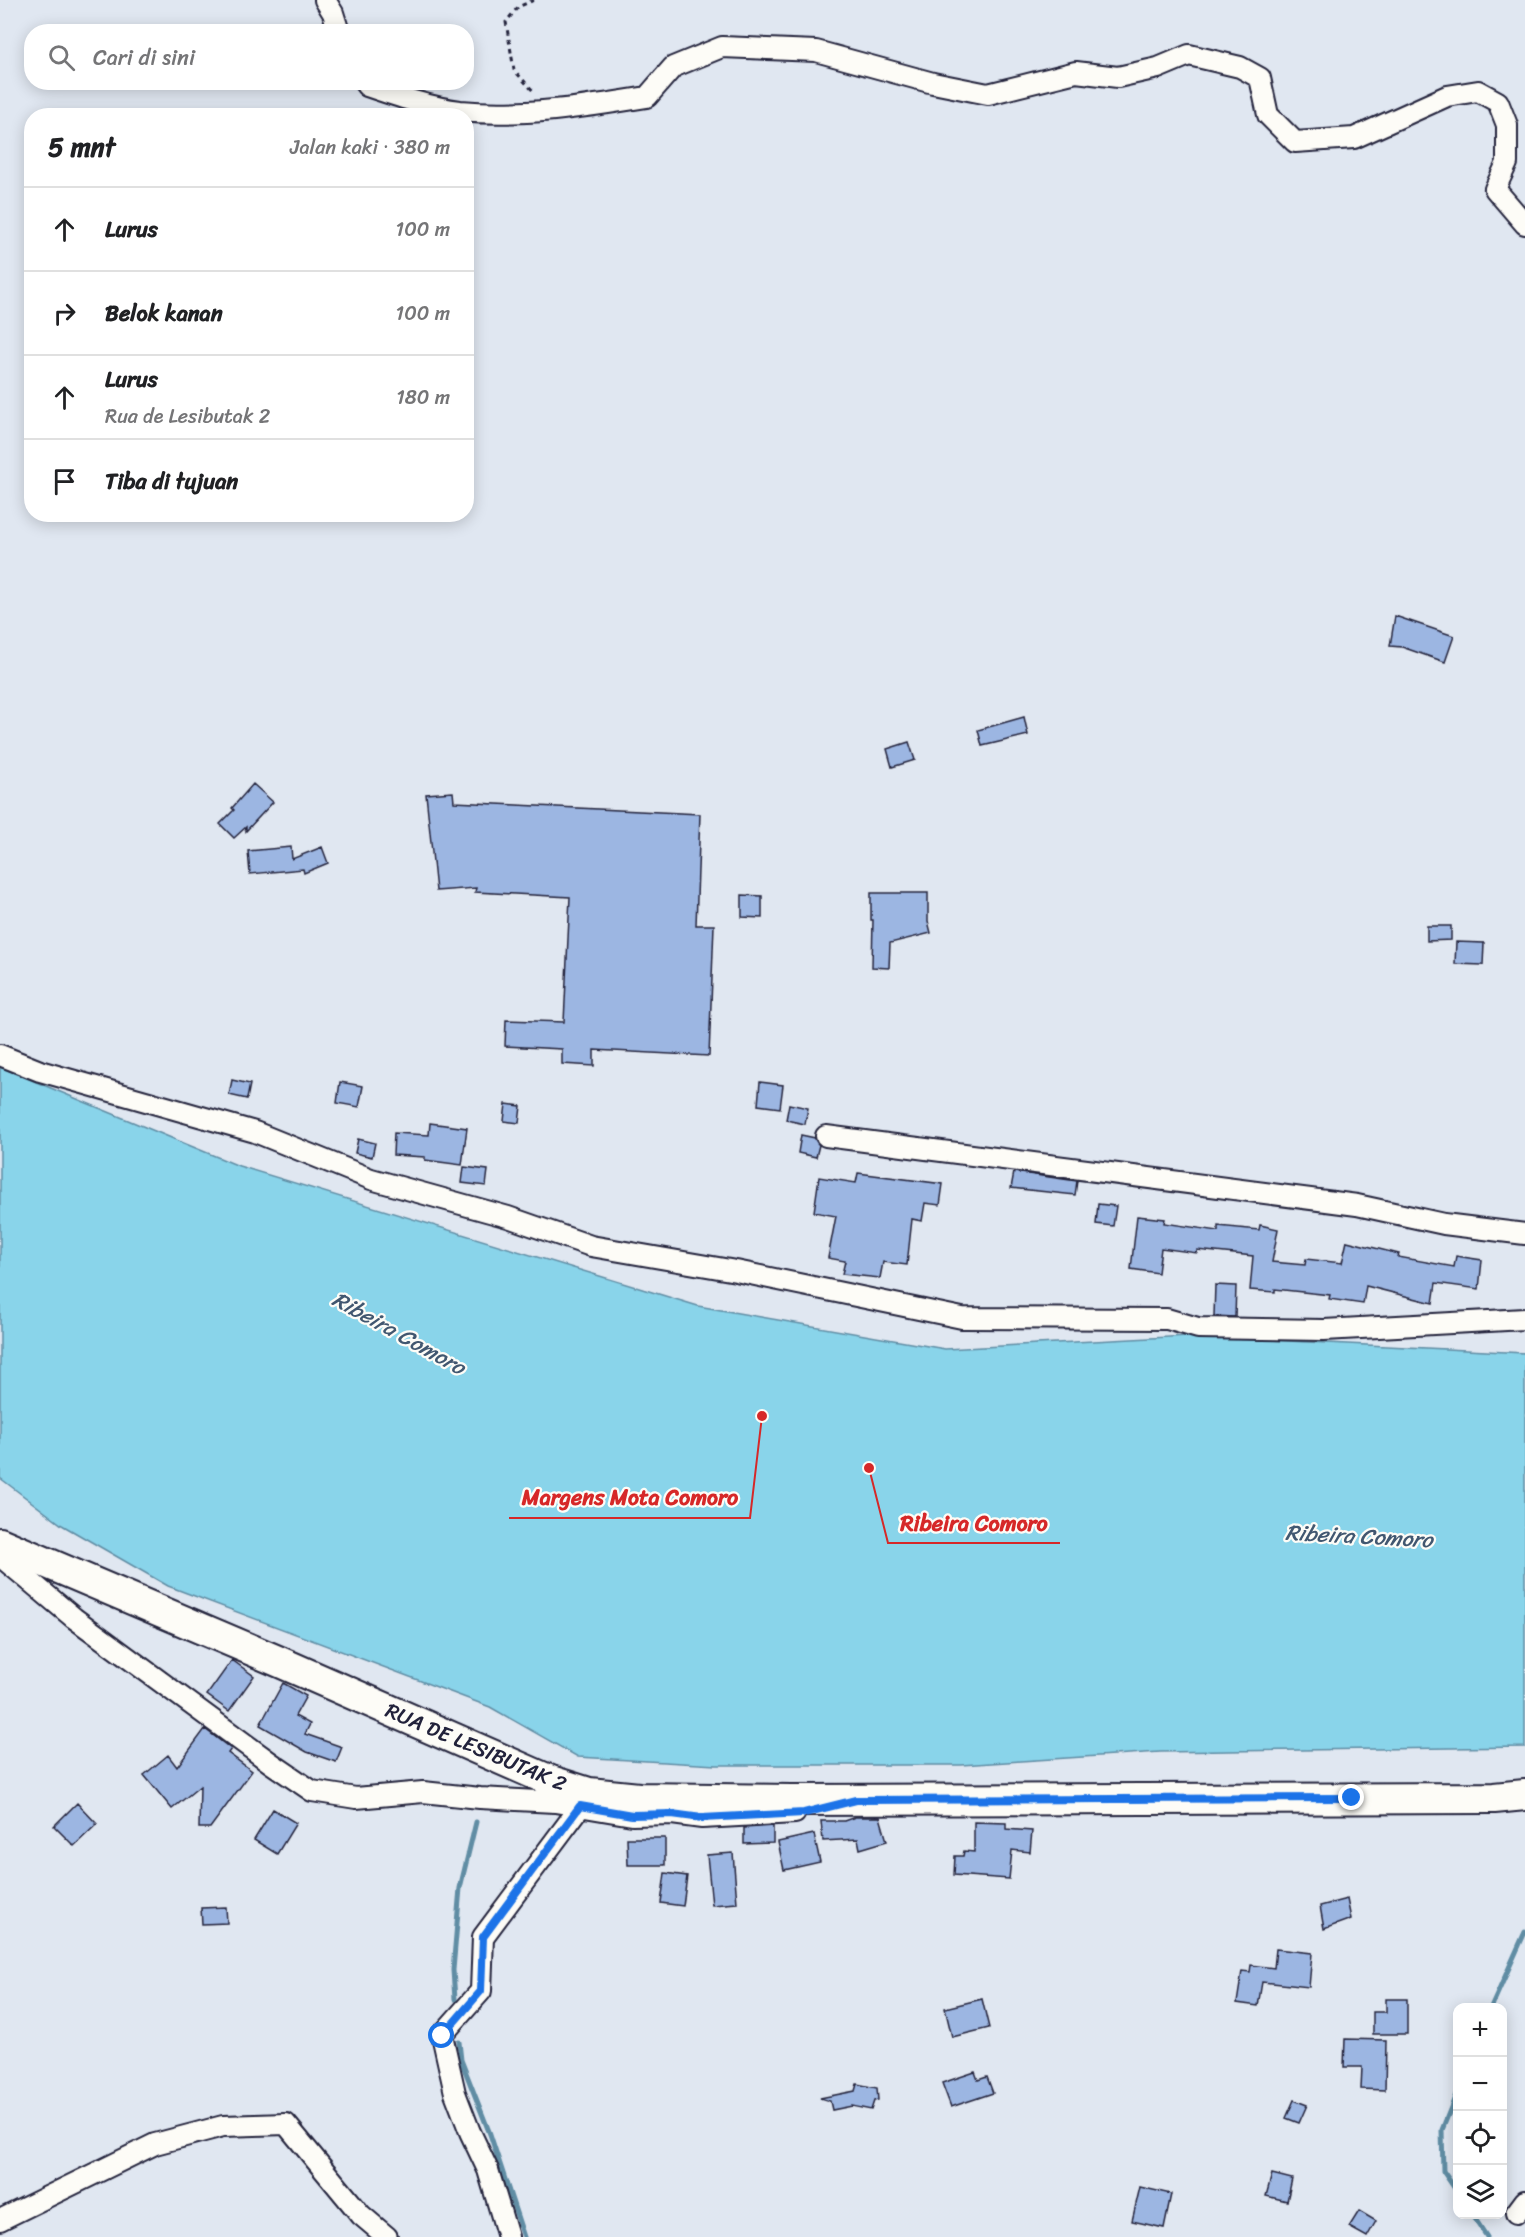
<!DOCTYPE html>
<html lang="id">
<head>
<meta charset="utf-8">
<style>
  :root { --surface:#fff; --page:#f2f2f2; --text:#202124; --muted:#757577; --line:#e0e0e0 }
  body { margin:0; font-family:Sriracha,sans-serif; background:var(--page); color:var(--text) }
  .controls { position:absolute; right:18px; bottom:18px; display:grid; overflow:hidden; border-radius:12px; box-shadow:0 3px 15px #0003 }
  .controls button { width:54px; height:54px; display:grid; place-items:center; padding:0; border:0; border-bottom:2px solid var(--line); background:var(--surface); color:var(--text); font:30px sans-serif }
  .stop { position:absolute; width:18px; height:18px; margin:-14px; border:4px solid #1a73e8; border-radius:50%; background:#fff }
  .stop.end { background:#1a73e8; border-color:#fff; box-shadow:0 2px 6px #0008 }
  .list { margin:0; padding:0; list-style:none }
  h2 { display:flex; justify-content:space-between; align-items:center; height:78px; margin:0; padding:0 24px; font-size:26px }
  h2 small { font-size:20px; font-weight:400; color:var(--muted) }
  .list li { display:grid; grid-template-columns:39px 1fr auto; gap:18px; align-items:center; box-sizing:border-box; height:84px; padding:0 24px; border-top:2px solid var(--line) }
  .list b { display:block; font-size:22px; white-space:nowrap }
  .list p { margin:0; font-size:20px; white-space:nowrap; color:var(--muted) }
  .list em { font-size:20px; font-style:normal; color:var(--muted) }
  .icon { flex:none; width:33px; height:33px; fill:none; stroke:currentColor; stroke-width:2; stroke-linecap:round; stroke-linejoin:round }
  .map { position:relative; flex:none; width:1525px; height:2237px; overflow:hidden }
  .search { position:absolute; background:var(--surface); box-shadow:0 3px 15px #0003; left:24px; top:24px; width:450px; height:66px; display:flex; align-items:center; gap:15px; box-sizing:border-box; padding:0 21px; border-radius:24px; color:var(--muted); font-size:22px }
  .panel { position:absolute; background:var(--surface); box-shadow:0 3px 15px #0003; left:24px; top:108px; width:450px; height:414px; border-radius:24px }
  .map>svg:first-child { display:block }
  .water { fill:#89d4ea; stroke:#608da4; stroke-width:1.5 }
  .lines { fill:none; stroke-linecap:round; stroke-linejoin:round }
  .stream { stroke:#608da4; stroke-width:5 }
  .building { fill:#9cb6e2; stroke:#22223b; stroke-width:1.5 }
  .minor-casing { stroke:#22223b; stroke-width:24 }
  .primary-casing { stroke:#22223b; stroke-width:34 }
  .path { stroke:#22223b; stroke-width:3; stroke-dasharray:4.5 4.5; stroke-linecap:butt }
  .minor { stroke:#fdfcf7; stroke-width:20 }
  .primary { stroke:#fdfcf7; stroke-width:30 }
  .route { stroke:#1a73e8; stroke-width:8 }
  .labels { text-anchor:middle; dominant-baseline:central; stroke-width:4.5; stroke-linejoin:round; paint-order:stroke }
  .street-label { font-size:21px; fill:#22223b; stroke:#fdfcf7 }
  .water-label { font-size:22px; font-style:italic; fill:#415770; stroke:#fdfcf7 }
  .leader { fill:none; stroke:#d62828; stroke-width:2 }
  .callout-dot { fill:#d62828; stroke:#fdfcf7; stroke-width:2 }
  .callout-label { font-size:22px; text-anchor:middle; font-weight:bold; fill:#d62828; stroke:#fdfcf7; stroke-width:4.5; stroke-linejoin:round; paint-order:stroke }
</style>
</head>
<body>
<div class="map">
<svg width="1525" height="2237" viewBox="0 0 1525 2237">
  <rect width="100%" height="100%" fill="#e0e7f1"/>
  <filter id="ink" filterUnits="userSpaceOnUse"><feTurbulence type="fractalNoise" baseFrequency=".0167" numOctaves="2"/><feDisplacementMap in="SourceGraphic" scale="12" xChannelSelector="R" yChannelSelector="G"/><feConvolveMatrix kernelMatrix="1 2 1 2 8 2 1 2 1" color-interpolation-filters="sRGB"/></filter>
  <g filter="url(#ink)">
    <path class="water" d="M 0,1067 L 239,1166 L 698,1306 L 945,1349 L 1188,1336 L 1525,1353 L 1525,1747 L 1160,1752 L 961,1765 L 716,1765 L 578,1757 L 490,1707 L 168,1586 L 62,1525 L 0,1478 Z"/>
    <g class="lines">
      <path class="stream" d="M 455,1999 L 453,1970 L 460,1888 L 476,1822
        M 1491,2008 L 1525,1932
        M 459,2042 L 461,2060 L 490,2134 L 524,2237
        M 1458,2090 L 1442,2130 L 1443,2171 L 1458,2193
        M 1472,2214 L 1487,2237"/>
    </g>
    <path class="building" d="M 1395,616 L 1454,636 L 1445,662 L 1402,647 L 1390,646 Z
      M 1024,717 L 1028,735 L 982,746 L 978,730 Z
      M 909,742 L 915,760 L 892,767 L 887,749 Z
      M 253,784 L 273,802 L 246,831 L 246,827 L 234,838 L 220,824 L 234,810 L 232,808 Z
      M 453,792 L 454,802 L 700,814 L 696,925 L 714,925 L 709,1056 L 594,1050 L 594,1066 L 562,1064 L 562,1049 L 505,1046 L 506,1020 L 564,1022 L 570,897 L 475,892 L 476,888 L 436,891 L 426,794 Z
      M 291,847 L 292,859 L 322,847 L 328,863 L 304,873 L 303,869 L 250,874 L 248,851 Z
      M 871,893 L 928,893 L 928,921 L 931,933 L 890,943 L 889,968 L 872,967 L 873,920 L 871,920 Z
      M 742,895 L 762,896 L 762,918 L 742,917 Z
      M 1427,926 L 1451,926 L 1451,940 L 1427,941 Z
      M 1456,942 L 1484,943 L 1483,965 L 1455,964 Z
      M 232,1080 L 250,1084 L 247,1099 L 229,1095 Z
      M 340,1082 L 363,1086 L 359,1107 L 337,1103 Z
      M 760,1082 L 783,1085 L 780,1108 L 758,1105 Z
      M 506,1104 L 521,1106 L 519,1123 L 504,1121 Z
      M 789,1104 L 808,1108 L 805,1124 L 786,1120 Z
      M 430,1123 L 467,1128 L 462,1165 L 425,1160 L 425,1157 L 393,1155 L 394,1133 L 429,1135 Z
      M 801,1135 L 815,1138 L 819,1145 L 816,1157 L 798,1153 Z
      M 358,1139 L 375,1143 L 372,1157 L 355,1153 Z
      M 464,1167 L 488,1170 L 486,1186 L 462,1183 Z
      M 1014,1172 L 1077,1181 L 1075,1195 L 1011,1188 Z
      M 858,1173 L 943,1184 L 940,1205 L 925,1203 L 922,1221 L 912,1219 L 907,1265 L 883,1262 L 880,1278 L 842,1274 L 845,1261 L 828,1258 L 836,1216 L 814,1212 L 819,1177 L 856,1183 Z
      M 1098,1204 L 1116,1206 L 1113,1226 L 1096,1224 Z
      M 1137,1216 L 1165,1219 L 1164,1223 L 1218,1231 L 1218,1226 L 1259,1230 L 1260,1225 L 1278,1229 L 1272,1262 L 1305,1265 L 1306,1259 L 1342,1263 L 1347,1241 L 1399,1254 L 1398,1257 L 1454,1267 L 1456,1256 L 1482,1260 L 1479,1289 L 1436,1283 L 1433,1303 L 1366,1286 L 1363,1304 L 1329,1299 L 1330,1295 L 1275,1289 L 1275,1292 L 1250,1290 L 1253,1256 L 1197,1250 L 1197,1253 L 1161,1248 L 1158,1273 L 1131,1269 Z
      M 1215,1285 L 1236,1286 L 1235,1317 L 1214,1316 Z
      M 232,1660 L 254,1676 L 229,1711 L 207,1695 Z
      M 283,1683 L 306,1696 L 295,1716 L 310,1724 L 305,1734 L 342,1747 L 336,1762 L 307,1752 L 260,1725 Z
      M 205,1729 L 231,1749 L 228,1753 L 252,1771 L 210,1828 L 199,1828 L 200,1786 L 172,1809 L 144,1775 L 168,1755 L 177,1767 Z
      M 77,1803 L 97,1824 L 74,1846 L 54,1826 Z
      M 273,1809 L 296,1823 L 277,1854 L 254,1840 Z
      M 855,1817 L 880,1817 L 887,1841 L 860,1849 L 858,1839 L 823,1841 L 821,1821 L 844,1821 Z
      M 974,1822 L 1006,1823 L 1006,1829 L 1032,1831 L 1030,1852 L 1012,1850 L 1009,1879 L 954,1875 L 955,1856 L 963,1856 L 964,1851 L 974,1852 Z
      M 773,1826 L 773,1843 L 744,1844 L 744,1828 Z
      M 814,1834 L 820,1862 L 784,1870 L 778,1842 Z
      M 627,1838 L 665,1838 L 665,1865 L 628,1865 Z
      M 733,1853 L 737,1903 L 712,1905 L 707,1855 Z
      M 665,1873 L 687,1876 L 683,1906 L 661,1903 Z
      M 1347,1899 L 1351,1919 L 1324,1929 L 1320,1906 Z
      M 226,1907 L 227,1923 L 202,1924 L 201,1908 Z
      M 1276,1949 L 1312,1953 L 1309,1987 L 1262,1982 L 1258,2006 L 1237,2003 L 1242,1971 L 1250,1972 L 1251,1965 L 1274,1968 Z
      M 982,1999 L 989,2028 L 952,2037 L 945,2008 Z
      M 1386,1999 L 1407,1999 L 1407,2034 L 1373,2034 L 1373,2012 L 1386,2012 Z
      M 1345,2039 L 1386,2040 L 1385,2090 L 1361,2089 L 1362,2067 L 1344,2067 Z
      M 975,2072 L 978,2080 L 987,2077 L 993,2093 L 951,2107 L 942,2083 Z
      M 857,2084 L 877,2088 L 878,2100 L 874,2101 L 871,2110 L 852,2106 L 832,2110 L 830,2101 L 820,2098 L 855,2091 Z
      M 1294,2100 L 1307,2105 L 1299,2123 L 1286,2118 Z
      M 1272,2174 L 1292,2179 L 1287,2201 L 1266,2196 Z
      M 1140,2187 L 1171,2194 L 1164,2228 L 1132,2221 Z
      M 1359,2211 L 1376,2221 L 1367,2237 L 1349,2227 Z"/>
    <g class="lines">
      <g class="minor-casing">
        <path id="minor" d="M 325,0 L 333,13 L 339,32
          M 364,82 L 367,86 C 397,96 428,107 460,111 C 522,117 586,107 647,97 L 673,67 L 722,47 L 816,51 L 933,83 L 988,94 L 1076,72 L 1118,77 L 1158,68 L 1189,55 L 1240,67 L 1260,78 L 1268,115 L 1295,142 L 1354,138 L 1447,96 L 1478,91 L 1498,102 L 1507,125 L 1507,163 L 1495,189 L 1525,224
          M 0,1055 L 40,1071 L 255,1132 L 371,1179 L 508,1217 L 591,1246 L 736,1271 L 962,1318 L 1167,1319 L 1198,1328 L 1324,1330 L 1525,1319
          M 826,1136 L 1357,1205 L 1444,1224 L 1525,1234
          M 0,1556 L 74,1618 L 271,1763 L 312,1791 L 356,1798 L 423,1792 L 480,1798 L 555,1802 L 632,1815 L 672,1814 L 702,1818 L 795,1813
          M 1516,2213 L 1525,2201
          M 0,2220 L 155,2144 L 223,2126 L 286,2124 L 361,2215 L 387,2237
          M 508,2237 L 488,2170 L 470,2132 L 455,2093 L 442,2035 L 481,1991 L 483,1937 L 581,1806"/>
      </g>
      <g class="primary-casing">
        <path id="primary" d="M 0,1543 L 280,1662 L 551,1781 L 589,1793 L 639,1798 L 792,1800 L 1494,1798 L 1525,1795"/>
      </g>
      <path class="path" d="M 534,0 L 518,7 L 506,22 L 514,70 L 535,93"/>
      <use href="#minor" class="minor"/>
      <use href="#primary" class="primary"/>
    </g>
  </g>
  <g class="lines" filter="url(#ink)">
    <path class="route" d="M 442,2036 L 481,1991 L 483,1937 L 580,1806 L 632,1815 L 672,1814 L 702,1818 L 804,1813 L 856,1800 L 1352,1798"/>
  </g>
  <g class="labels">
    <g class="street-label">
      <text transform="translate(476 1747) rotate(23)">RUA DE LESIBUTAK 2</text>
    </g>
    <g class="water-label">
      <text transform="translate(399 1333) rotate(29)">Ribeira Comoro</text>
      <text transform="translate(1359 1536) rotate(3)">Ribeira Comoro</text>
    </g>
  </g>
  <path class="leader" d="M762 1416L750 1518H509M869 1468L888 1543H1060"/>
  <g class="callout-dot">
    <circle cx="762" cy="1416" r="6"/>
    <circle cx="869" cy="1468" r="6"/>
  </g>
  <g class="callout-label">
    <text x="630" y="1505">Margens Mota Comoro</text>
    <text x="974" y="1531">Ribeira Comoro</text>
  </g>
</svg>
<div class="controls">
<button>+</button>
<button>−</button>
<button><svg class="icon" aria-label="locate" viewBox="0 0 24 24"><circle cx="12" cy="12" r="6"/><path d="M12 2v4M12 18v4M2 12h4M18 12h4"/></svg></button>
<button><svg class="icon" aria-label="layers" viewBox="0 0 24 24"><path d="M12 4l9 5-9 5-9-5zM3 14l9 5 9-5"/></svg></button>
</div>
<div class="stop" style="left:442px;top:2036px"></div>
<div class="stop end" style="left:1352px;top:1798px"></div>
<div class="search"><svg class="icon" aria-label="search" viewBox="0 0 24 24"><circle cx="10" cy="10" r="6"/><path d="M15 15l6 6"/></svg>Cari di sini</div>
<section class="panel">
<h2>5 mnt<small>Jalan kaki · 380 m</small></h2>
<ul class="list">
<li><svg class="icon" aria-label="ahead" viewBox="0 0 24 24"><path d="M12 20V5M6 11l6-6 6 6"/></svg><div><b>Lurus</b></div><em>100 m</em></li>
<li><svg class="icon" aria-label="right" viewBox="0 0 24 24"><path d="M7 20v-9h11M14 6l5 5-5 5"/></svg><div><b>Belok kanan</b></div><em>100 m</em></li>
<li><svg class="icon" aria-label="ahead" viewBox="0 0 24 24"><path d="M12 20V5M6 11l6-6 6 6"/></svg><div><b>Lurus</b><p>Rua de Lesibutak 2</p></div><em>180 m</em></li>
<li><svg class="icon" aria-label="arrive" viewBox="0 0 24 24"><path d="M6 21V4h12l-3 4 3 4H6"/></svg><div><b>Tiba di tujuan</b></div></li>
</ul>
</section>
</div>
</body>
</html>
